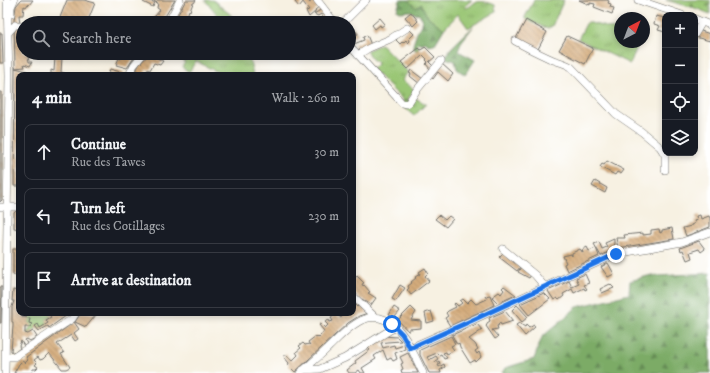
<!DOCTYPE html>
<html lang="en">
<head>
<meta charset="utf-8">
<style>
  :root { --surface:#171b24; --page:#242831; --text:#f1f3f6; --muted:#9ea1a6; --line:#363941 }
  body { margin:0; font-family:"IM FELL DW Pica",serif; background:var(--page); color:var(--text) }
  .controls { position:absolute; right:12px; top:12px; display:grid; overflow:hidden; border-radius:8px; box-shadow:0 2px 6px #0003 }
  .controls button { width:36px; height:36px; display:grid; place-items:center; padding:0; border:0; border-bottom:1px solid var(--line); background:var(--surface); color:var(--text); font:20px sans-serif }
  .compass { position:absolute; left:614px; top:12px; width:36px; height:36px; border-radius:50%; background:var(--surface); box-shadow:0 2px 6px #0003; rotate:42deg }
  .stop { position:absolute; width:12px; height:12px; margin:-9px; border:3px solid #1a73e8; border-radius:50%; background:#fff }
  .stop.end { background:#1a73e8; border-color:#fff; box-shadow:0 1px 4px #0008 }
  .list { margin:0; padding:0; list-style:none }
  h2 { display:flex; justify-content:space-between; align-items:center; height:52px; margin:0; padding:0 16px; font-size:17px }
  h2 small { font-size:13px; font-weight:400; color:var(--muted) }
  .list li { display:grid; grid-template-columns:26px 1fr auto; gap:12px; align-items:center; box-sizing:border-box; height:56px; margin:0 8px 8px; padding:0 8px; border:1px solid var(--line); border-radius:8px }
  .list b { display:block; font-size:15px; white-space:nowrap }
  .list p { margin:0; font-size:13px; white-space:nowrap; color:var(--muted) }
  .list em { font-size:13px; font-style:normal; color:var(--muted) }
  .icon { flex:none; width:22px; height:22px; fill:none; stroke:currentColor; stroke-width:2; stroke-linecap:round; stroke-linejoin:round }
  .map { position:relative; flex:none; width:710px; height:373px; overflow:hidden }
  .search { position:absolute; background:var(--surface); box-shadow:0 2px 6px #0003; left:16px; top:16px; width:340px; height:44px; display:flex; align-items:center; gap:10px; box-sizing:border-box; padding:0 14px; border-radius:22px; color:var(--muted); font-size:15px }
  .panel { position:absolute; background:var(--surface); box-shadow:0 2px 6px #0003; left:16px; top:72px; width:340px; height:244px; border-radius:8px }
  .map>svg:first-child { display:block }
  .grass { fill:url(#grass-tufts); stroke:#627850 }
  .forest { fill:url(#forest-firs); stroke:#536b48 }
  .cemetery { fill:url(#cemetery-stones); stroke:#627850 }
  .building { fill:url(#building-back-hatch) }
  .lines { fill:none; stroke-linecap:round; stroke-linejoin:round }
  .minor-casing { stroke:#72706b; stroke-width:8 }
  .minor { stroke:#fff; stroke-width:7 }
  .route { stroke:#1a73e8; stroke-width:5 }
</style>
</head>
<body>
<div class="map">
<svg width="710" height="373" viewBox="0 0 710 373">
  <defs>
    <pattern id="grass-tufts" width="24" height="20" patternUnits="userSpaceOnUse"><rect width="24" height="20" fill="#9ac674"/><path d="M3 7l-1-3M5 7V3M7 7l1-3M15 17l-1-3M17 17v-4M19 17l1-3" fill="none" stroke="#7ea15f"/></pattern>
    <pattern id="forest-firs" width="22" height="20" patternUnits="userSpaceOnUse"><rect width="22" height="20" fill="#7bab66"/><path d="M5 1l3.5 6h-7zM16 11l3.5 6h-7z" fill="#658b54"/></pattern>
    <pattern id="cemetery-stones" width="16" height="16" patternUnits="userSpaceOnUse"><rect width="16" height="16" fill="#9ac674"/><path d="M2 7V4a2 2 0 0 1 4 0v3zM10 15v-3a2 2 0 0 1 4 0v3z" fill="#7ea15f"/></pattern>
    <pattern id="building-back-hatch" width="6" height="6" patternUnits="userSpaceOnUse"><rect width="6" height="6" fill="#d4ac7c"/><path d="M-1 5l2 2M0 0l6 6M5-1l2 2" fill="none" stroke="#ac8c66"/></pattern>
  </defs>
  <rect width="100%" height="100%" fill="#fff"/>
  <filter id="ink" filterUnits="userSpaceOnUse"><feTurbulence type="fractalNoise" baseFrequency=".025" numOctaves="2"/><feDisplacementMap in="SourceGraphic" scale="8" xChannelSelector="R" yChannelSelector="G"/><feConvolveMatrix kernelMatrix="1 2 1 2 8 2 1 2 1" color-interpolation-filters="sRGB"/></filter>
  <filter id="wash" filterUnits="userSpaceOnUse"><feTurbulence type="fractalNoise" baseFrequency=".012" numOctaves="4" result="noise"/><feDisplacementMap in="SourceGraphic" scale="16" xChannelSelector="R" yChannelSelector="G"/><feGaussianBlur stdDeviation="0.9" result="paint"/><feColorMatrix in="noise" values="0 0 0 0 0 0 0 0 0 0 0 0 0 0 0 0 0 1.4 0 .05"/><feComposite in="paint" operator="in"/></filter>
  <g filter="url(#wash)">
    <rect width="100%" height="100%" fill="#f7f1e2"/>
    <path class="grass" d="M 205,0 L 213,0 L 231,15 L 237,23 L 208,23 L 217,14 Z
      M 408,0 L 472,0 L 467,4 L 465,8 C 470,7 470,6 474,3 C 480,0 488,2 495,5 L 496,12 L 468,28 L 458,14 L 444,29 L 427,16 L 421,5 L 416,8 Z
      M 534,0 L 564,0 L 552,26 L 548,29 L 525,19 L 525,17 Z
      M 587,22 L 613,29 L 619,27 L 620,25 L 620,42 L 639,42 L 630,64 L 578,39 Z
      M 381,44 L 408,72 L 402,80 L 415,90 L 407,100 L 404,101 L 372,69 L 378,63 L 372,59 L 366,51 Z
      M 173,53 L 248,53 L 253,75 L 223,75 L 196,61 L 189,72 L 182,67 L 185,62 Z
      M 415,98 L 426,104 L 414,116 L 399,103 Z
      M 30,313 L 51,313 L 51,317 L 46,320 L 48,323 L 40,328 L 37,324 L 35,326 L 37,328 L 28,334 L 27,333 L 32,324 L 29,323 Z"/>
    <path class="forest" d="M 400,0 L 408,0 L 416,8 L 421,4 L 427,16 L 444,29 L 435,44 L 428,45 L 425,42 L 422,44 L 419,42 L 417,44 L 419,48 L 416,50 L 413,49 C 412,42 417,38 416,31 L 422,25 L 422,18 L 418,13 L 415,14 L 411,11 L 400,12 L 397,10 Z
      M 473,27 L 462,41 L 458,51 L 475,60 L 465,75 L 457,69 L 455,61 L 445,58 L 451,48 Z
      M 710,273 L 710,373 L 502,373 L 505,368 L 534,359 L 542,337 L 577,307 L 629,294 L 630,281 L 651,275 L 657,276 Z"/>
    <path class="cemetery" d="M 666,0 L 710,0 L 710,14 L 698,9 Z"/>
    <g id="blocks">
      <path class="building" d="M 21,0 L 33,0 L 29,5 L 28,4 L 26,7 L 24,6 L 23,15 L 19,15 L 21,35 L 23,35 L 23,53 L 29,53 L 29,55 L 28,55 L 29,62 L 32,62 L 30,66 L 24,64 L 25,67 L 15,68 L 14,20 L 16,6 Z
        M 67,0 L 84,0 L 95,3 L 87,23 L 65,23 L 59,20 Z
        M 144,0 L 154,2 L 156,0 L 175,0 L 161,23 L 147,23 L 149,21 L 150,22 L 160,10 L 157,8 L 158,3 L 155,2 L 153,7 L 143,2 Z
        M 186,0 L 196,0 L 194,3 L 193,3 L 190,11 L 189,10 L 188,13 L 190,15 L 188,20 L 195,23 L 173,23 Z
        M 298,0 L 307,0 L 310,3 L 311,0 L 314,0 L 320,6 L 315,10 L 316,11 L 309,17 L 306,11 L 309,10 L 303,2 L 299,7 L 295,2 Z
        M 579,0 L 607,0 L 609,1 L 608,3 L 611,4 L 610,7 L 614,8 L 612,14 L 594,7 L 595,4 L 590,3 L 590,5 Z
        M 322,9 L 333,23 L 317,23 L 323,18 L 321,14 L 318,16 L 314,14 Z
        M 411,12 L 418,21 L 413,26 L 405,17 Z
        M 656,16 L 665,18 L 665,32 L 658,30 L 660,26 L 654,24 Z
        M 380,18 L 385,24 L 381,27 L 380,25 L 375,29 L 372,25 Z
        M 526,20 L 547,32 L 537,51 L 515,40 Z
        M 354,28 L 358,34 L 349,40 L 349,31 Z
        M 408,28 L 414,34 L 409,39 L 410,41 L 408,43 L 406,40 L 403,43 L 402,42 L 400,44 L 396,40 Z
        M 698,30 L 710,34 L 710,41 L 695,37 Z
        M 0,33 L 2,33 L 3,63 L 0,63 Z
        M 367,35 L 371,45 L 364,49 L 356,50 L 354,44 L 364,40 L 363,37 Z
        M 567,36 L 593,48 L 585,64 L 559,50 Z
        M 425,47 L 435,57 L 429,62 L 433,66 L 430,69 L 426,64 L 428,62 L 426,60 L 427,59 L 423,55 L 408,69 L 401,62 L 419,48 L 421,50 Z
        M 119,53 L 137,53 L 127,68 L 116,65 L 119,58 L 121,59 L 122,54 Z
        M 150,53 L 167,53 L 164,57 L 160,54 L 157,58 L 163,61 L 160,65 L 154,63 L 150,70 L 147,69 L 144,75 L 134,75 L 139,65 Z
        M 55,57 L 62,57 L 61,72 L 69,75 L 54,75 L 54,74 L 51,74 L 51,70 L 54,71 Z
        M 441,63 L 453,74 L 448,81 L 438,72 L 433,79 L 430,76 Z
        M 15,68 L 27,71 L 26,75 L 19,75 L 19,186 L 14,186 Z
        M 110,69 L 124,73 L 124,75 L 114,75 L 115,74 L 109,72 Z
        M 411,70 L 423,79 L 420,84 L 410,76 L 411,74 L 409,73 Z
        M 0,92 L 2,92 L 2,200 L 0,202 Z
        M 607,161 L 624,170 L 621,174 L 617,172 L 615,175 L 600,167 L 602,164 L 604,165 Z
        M 595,181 L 607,188 L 605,193 L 592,186 Z
        M 16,211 L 19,211 L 19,229 L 14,228 L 14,213 Z
        M 439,215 L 445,220 L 449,216 L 453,219 L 446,227 L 435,219 Z
        M 700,215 L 701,219 L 709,216 L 710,218 L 710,227 L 686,236 L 683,228 L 691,226 L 691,225 L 695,223 L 694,221 L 697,220 L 696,216 Z
        M 672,228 L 674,239 L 618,248 L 616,238 L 625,238 L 624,235 L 643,233 L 643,235 L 651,234 L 651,230 L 659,229 L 660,233 L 662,232 L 662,230 Z
        M 614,239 L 614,244 L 613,245 L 614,249 L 601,256 L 594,244 L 599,242 L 602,249 L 607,247 L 605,243 Z
        M 699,241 L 705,249 L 701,252 L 699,249 L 690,252 L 692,258 L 687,260 L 683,250 L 681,251 L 680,248 Z
        M 587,247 L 589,251 L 596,248 L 599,256 L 567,271 L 564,264 L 566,263 L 563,256 L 571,254 L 572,256 L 572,253 L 580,249 L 583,253 L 582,250 Z
        M 13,249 L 19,249 L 19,275 L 13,275 Z
        M 503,253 L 520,267 L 517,271 L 499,257 Z
        M 608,263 L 614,274 L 608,277 L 601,267 Z
        M 521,267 L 531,275 L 529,278 L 518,272 Z
        M 425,268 L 428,273 L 425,276 L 429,281 L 411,295 L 407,290 L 409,288 L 408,286 L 412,283 L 411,282 L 416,278 L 415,277 L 420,274 L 419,272 Z
        M 585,274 L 589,283 L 584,285 L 587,289 L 585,290 L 584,288 L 574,293 L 572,289 L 563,294 L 564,296 L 559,300 L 557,298 L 554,300 L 548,291 L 569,281 L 572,287 L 579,284 L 576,278 Z
        M 357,276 L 364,283 L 362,284 L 363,286 L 364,285 L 370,292 L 368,293 L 376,298 L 371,305 L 362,299 L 361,300 L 353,291 L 353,280 Z
        M 610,284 L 614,288 L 602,293 L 600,289 Z
        M 400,285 L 405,288 L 396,301 L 392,299 Z
        M 504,286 L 516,295 L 498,303 L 492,297 L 499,292 L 501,294 L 504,290 L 502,288 Z
        M 0,287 L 2,287 L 1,323 L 0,323 Z
        M 13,290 L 19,291 L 19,313 L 23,313 L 22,317 L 30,318 L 29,323 L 32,324 L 30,327 L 25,327 L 25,333 L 28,334 L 33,331 L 37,337 L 30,341 L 27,339 L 25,340 L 27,344 L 24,346 L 21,341 L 19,346 L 20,348 L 14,353 L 11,351 L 13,326 L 13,322 L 12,322 L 12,307 L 14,301 L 12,301 Z
        M 544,293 L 550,299 L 529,315 L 520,304 Z
        M 490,295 L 494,305 L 450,326 L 445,318 L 448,316 L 446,313 L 448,311 L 456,307 L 454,304 L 455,303 L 458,306 L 462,303 L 460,301 L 463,299 L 467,303 L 471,299 L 476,304 L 487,299 L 485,296 Z
        M 354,304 L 357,307 L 360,304 L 368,313 L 359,316 L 348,323 L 295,372 L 288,365 L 289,363 L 284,357 L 286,354 L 292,361 L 298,355 L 296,352 L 301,348 L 299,346 L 303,343 L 305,345 L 309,344 L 310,345 L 308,342 L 316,336 L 318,338 L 321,335 L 324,331 L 319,325 L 321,324 L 325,328 L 328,325 L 325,322 L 329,320 L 330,322 L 333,321 L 331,318 L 335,315 L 334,314 L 335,313 L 341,318 L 342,316 L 338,313 L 353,313 Z
        M 517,305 L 528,317 L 522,322 L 512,310 Z
        M 394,307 L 400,311 L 394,318 L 389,315 Z
        M 411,307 L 416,312 L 411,320 L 421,321 L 421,328 L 409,329 L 409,331 L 408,331 L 398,320 Z
        M 431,311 L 434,321 L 427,323 L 425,313 Z
        M 505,311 L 513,321 L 501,325 L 500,323 L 498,324 L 499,325 L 497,326 L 498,329 L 492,330 L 498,337 L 495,339 L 486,326 L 487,325 L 487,323 L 490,321 L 489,318 Z
        M 51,313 L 70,313 L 49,328 L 48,326 L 39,331 L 35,326 L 38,324 L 40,328 L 48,323 L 46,320 L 51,317 L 49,314 Z
        M 81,313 L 94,313 L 96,315 L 86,327 L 75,322 Z
        M 74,322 L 79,329 L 74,333 L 78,339 L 75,341 L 71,335 L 57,344 L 64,353 L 61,354 L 70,367 L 66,369 L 62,369 L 49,353 L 43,359 L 40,360 L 38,357 L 34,360 L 37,363 L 35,365 L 38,367 L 36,369 L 33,369 L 32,373 L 14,373 L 19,364 L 22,361 L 25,363 L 28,360 L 26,357 Z
        M 519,323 L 525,327 L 526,325 L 529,328 L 534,325 L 535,327 L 525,336 L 516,325 Z
        M 477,324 L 482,330 L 469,339 L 475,344 L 478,349 L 475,351 L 477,354 L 479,352 L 481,357 L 476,362 L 475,360 L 470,363 L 460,347 L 459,343 L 458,344 L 456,343 L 452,335 Z
        M 383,336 L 397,337 L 401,341 L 387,342 L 381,343 L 383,348 L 394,345 L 395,348 L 404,345 L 405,349 L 395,353 L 397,359 L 393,361 L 391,358 L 387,360 L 383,350 L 374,356 L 376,359 L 362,368 L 365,373 L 361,373 L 359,370 L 355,373 L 349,373 L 347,370 L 356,363 L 355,361 L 370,350 L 367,347 Z
        M 451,336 L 455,344 L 451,346 L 454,350 L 453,351 L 447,354 L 446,352 L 443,353 L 447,358 L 444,359 L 441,354 L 439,355 L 437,353 L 427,357 L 429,360 L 436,356 L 438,359 L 435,361 L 436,363 L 439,361 L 440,364 L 438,365 L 439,367 L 444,364 L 445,367 L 440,370 L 441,373 L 429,373 L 420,355 L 420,350 Z
        M 408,353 L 418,373 L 402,373 L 401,370 L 403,369 L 401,364 L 403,363 L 400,357 Z"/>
    </g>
  </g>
  <g filter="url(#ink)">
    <use href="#blocks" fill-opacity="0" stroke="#72706b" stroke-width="1"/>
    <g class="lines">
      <g class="minor-casing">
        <path id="minor" d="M 317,0 L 335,23
          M 638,0 L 682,15
          M 11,14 L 11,7 L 14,0
          M 695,19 L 710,25
          M 168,23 L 180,0
          M 343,23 L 366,0
          M 20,26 L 23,26
          M 8,33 L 15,25
          M 695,34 L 702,22
          M 515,41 C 527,48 540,54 553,60 C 559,62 565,63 571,67 L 616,114 L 642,132 L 660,147 L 665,155 L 665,170
          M 349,45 L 402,103 L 406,104 L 409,102 L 416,91 L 441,61
          M 358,55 L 369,48 L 390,39 L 407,28
          M 129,75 L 134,65 L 144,53
          M 0,207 L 19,207
          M 503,249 L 535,275 L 545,287
          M 353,296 L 375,317
          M 410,348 L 464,324 L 616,254 L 682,242 L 710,232
          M 6,357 L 14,357 L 72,319 L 76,313
          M 303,370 L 320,369 L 345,358 L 395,327
          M 5,373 L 9,76 L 7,0
          M 300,373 C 309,365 319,357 328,348 C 346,331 368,303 395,326 C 408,338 415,357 423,373"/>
      </g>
      <use href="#minor" class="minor"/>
    </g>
  </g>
  <g class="lines" filter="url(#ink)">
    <path class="route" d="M 392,324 L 402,334 L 410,348 L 464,324 L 616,254"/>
  </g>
</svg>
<div class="controls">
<button>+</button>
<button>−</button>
<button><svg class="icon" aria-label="locate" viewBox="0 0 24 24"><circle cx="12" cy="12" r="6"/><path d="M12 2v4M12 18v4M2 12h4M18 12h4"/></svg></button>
<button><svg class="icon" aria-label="layers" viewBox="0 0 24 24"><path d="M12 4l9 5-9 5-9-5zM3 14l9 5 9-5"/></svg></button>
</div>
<svg class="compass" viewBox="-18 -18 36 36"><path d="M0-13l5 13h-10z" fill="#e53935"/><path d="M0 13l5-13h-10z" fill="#9ea1a6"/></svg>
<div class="stop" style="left:392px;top:324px"></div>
<div class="stop end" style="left:616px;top:254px"></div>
<div class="search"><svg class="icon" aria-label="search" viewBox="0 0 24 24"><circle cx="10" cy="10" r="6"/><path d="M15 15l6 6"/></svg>Search here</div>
<section class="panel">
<h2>4 min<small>Walk · 260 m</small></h2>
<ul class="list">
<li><svg class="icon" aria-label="ahead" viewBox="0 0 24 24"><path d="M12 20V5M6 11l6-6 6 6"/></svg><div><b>Continue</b><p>Rue des Tawes</p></div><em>30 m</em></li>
<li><svg class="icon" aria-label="left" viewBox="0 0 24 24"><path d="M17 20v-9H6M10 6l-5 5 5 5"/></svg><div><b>Turn left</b><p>Rue des Cotillages</p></div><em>230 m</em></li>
<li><svg class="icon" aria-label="arrive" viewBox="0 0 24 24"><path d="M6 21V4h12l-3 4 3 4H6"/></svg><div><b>Arrive at destination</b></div></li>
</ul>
</section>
</div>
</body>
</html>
